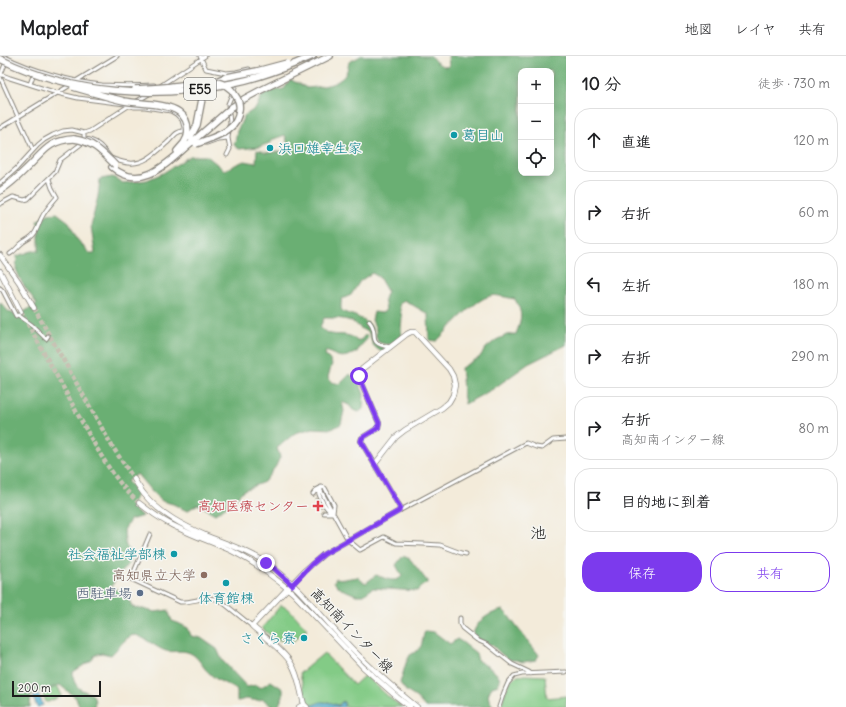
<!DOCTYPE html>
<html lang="ja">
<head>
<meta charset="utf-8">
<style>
  :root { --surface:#fff; --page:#f6f6f6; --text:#202124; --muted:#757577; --line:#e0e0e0; --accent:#7c3aed }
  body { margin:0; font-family:Delius,"Klee One",sans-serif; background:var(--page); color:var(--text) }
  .controls { position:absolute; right:12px; top:12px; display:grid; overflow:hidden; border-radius:8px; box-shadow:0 2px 10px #0003 }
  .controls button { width:36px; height:36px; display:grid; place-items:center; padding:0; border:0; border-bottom:1px solid var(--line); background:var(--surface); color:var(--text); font:20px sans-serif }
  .scale { position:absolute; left:12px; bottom:10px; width:89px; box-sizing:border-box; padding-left:4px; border:2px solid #1c1c1c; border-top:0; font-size:11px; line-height:14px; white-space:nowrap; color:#1c1c1c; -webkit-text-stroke:3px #f6f6f2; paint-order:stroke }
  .stop { position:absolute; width:12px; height:12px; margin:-9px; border:3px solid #7c3aed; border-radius:50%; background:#fff }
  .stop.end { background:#7c3aed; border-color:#fff; box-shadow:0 1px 4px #0008 }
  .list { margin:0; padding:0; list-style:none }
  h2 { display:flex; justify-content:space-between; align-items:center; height:52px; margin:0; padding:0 16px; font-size:17px }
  h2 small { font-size:13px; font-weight:400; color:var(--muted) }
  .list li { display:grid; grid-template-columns:26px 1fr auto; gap:12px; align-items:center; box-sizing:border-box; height:64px; margin:0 8px 8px; padding:0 8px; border:1px solid var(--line); border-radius:16px }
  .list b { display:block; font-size:15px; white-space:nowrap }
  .list p { margin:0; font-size:13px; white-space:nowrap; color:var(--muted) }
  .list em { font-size:13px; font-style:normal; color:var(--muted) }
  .actions { display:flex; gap:8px; padding:12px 16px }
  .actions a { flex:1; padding:9px 0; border:1px solid var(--accent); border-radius:16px; text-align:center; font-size:14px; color:var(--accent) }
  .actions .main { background:var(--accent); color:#fff }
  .icon { flex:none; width:22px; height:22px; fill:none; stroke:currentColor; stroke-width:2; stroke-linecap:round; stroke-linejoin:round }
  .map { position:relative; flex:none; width:566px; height:651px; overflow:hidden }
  header { display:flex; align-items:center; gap:24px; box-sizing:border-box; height:56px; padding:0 20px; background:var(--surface); border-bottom:1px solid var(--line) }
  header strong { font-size:19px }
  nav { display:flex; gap:22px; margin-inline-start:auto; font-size:14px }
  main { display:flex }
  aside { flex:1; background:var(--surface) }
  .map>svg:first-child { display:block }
  .green { fill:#83cb86; stroke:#507451 }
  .forest { fill:#6aaf73; stroke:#436648; fill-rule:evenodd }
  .water { fill:#55b4d4; stroke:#386878 }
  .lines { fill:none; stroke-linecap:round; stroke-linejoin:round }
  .street-tunnel { stroke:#c8c2b4; stroke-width:3; stroke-dasharray:3 1.5; stroke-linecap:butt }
  .secondary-tunnel { stroke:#c8c2b4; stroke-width:4.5; stroke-dasharray:4.5 2; stroke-linecap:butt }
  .street-casing { stroke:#88847b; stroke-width:5 }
  .secondary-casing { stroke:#88847b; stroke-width:6 }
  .highway-casing { stroke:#88847b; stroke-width:8 }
  .street { stroke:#fff; stroke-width:3 }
  .secondary { stroke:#fff; stroke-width:4.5 }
  .highway { stroke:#fff; stroke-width:5.5 }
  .highway-bridge-casing { stroke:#88847b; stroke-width:8; stroke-linecap:butt }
  .highway-bridge { stroke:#fff; stroke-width:5.5 }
  .route { stroke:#7c3aed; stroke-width:5 }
  .culture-dot { fill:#0f9aa8; stroke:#f6f6f2; stroke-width:1.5 }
  .health-dot { fill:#e0444e; stroke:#f6f6f2; stroke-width:1.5 }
  .education-dot { fill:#8d6e63; stroke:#f6f6f2; stroke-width:1.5 }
  .service-dot { fill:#5c6f8a; stroke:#f6f6f2; stroke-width:1.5 }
  .labels { text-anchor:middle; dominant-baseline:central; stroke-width:3; stroke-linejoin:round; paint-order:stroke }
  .shield { fill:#f6f6f2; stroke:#5d5d5c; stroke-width:1 }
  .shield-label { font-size:13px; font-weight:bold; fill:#1c1c1c }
  .culture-label { font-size:14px; fill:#0d838f; stroke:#f6f6f2; text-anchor:start }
  .health-label { font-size:14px; fill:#be3a42; stroke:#f6f6f2; text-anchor:end }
  .education-label { font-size:14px; fill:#785e54; stroke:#f6f6f2; text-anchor:end }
  .service-label { font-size:14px; fill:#4e5e75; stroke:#f6f6f2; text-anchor:end }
  .street-label { font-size:14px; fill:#1c1c1c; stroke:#f6f6f2 }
  .quarter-label { font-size:16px; fill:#1c1c1c; stroke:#f6f6f2 }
</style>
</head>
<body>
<header>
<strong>Mapleaf</strong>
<nav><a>地図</a><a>レイヤ</a><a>共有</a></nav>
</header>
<main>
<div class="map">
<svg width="566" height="651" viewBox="0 0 566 651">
  <rect width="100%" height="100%" fill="#f6f6f2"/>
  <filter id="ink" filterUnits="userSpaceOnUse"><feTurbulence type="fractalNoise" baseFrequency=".025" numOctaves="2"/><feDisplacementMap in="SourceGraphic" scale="8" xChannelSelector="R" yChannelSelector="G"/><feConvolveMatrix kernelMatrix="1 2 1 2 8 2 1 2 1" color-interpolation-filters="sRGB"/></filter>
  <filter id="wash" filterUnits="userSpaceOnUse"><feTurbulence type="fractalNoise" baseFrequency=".012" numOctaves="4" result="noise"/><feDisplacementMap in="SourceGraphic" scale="16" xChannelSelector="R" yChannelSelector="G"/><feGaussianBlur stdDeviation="0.9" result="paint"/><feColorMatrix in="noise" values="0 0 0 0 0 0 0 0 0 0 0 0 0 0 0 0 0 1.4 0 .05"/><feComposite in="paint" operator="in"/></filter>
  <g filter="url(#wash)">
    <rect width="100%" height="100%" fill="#f3ebda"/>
    <path class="green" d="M 281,549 L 290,554 L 307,573 L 292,586 L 274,583 L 262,572 Z
      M 324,597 L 354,629 L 365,619 L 392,644 L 402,651 L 345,651 L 344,646 L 343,645 L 338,649 C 327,645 321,645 310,650 L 307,649 L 300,617 Z
      M 525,619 L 545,620 L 547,642 L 566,640 L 566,651 L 501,651 C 503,643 507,625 515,621 C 518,619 522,620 525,619 Z
      M 56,631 L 58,631 L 62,640 L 48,646 L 46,646 L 42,637 Z"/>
    <path class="forest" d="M 361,0 L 431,0 C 435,6 439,9 446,11 L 449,10 L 448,0 L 566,0 L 566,289 L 528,308 L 493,333 L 465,348 C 462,336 463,325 461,312 L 471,306 L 479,302 L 486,292 L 496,284 L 507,279 L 516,278 C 522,262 523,258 515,243 C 508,242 496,238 490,240 C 474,244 449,273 437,285 L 429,284 L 428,258 L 404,244 L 399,249 L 402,262 L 401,273 L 402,280 C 392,288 391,291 378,286 L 376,281 L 376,274 L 372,264 L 374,256 L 381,257 L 384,256 L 386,253 L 384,243 L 387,235 L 379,221 L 372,217 L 360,225 L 351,239 L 342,243 L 341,247 L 341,253 C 344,257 347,257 352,259 C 357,260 365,265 369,268 C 378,279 364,287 386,292 L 382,296 C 366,287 375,283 367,275 C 360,274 358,269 353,266 C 345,262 333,262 324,262 L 320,271 C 322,273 325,276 328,277 C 338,281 348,275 357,285 L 362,283 L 364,280 L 367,279 L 368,282 C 364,287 359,290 357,296 C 342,303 341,302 326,295 L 325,299 L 329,303 L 332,308 L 328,321 L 331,326 L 340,328 L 350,318 L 355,324 L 359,326 L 364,338 L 363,353 L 359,356 L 353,354 L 349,349 L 342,346 L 344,355 L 341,368 L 332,373 L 313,372 L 295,377 L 277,392 L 280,401 L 276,410 L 264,426 L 244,434 L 227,450 L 215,458 L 198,448 L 187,455 L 173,448 L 162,445 L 152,436 L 137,418 L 127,425 L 138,436 L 132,449 L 136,456 L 143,460 L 130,464 L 124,474 L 125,487 L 129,497 L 129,507 L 117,521 L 111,531 L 127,538 L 132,551 L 143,553 L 155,556 L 168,554 L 172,565 L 178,567 L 188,572 L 191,580 L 201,582 L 217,593 L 222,604 L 247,631 L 256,629 L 260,632 L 271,625 L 283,633 L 283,640 L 278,651 L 270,649 L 263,643 C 254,646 252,643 245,643 C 242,644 240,645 237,645 L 237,635 C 234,631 229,630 224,627 C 219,625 213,621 209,617 C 202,611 199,601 190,597 C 181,593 174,597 166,595 C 158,593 140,578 134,579 C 126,580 117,594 111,599 L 102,597 L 97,598 L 94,600 L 92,604 L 73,616 C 73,629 78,633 89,637 C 92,639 93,638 94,641 C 95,644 95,648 94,651 L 80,651 L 76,642 L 60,629 L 31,638 L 30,651 L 0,651 L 0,246 L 8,255 L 17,260 L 37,248 L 22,227 L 16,213 L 17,200 L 32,195 L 39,195 L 39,170 L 37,165 L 48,158 L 57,157 L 69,166 L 77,183 L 89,197 L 95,197 L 91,170 L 98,140 L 100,123 L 113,121 L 123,127 L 147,124 L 163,117 L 190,100 L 207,100 L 224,114 L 244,105 L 256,107 L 257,94 L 262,95 L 265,97 L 286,95 L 287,85 L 285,79 L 271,84 L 272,86 L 259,91 L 239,93 L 233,88 L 235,86 L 237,75 L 244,60 L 256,52 L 261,41 L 269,35 L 284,33 L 290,24 L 298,27 L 307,32 C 317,31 333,30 341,23 C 346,20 348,12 349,6 ZM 521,15 L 551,15 L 551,117 L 521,117 Z
      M 403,500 L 410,503 L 427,525 L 427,527 L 422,530 L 417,535 L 372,532 L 364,539 L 356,539 L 347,535 L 341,533 L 334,526 L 336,522 L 344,523 L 358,521 L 362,525 L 366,527 L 376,519 C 385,522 395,528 402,520 L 396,509 Z
      M 503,554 L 508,559 L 516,570 L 539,599 L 536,604 L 523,606 L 516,604 L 510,604 L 501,598 L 492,589 L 477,583 L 473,578 C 477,564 489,557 503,554 Z
      M 425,575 L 434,576 L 450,588 L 457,583 L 462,586 L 476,597 L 478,605 C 487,610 497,615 500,624 L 498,629 L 492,631 C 486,640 488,643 494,651 L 425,651 L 417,642 L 406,635 L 400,627 L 406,607 L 410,599 C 425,591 420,589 425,575 Z"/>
    <path class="water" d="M 39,639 L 43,649 L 37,651 L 33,641 Z
      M 321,646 L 331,647 L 339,650 L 342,646 L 344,647 L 344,651 L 330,651 L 321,650 L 318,651 L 308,651 Z"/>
  </g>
  <g filter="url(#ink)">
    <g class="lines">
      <path class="street-tunnel" d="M 313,438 L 324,457"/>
      <path class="secondary-tunnel" d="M 34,252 L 112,390 L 134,423
        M 21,256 C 40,290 59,323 77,357 C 95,389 112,423 139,447"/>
      <g class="street-casing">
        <path id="street" d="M 3,0 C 31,14 72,26 102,29 C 120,30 137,30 154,29
          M 200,0 L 206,13 L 226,17 L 236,16 L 249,13
          M 0,18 L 10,22 L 57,37 L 78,42 L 125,48 L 134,51 L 145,51 L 171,55 L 176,58 L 182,64 L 184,71 L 184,75 L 188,75
          M 1,18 L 6,6
          M 0,21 L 33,94
          M 76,25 L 117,0
          M 30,28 L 34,17
          M 160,30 L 205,0
          M 137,45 L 151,37
          M 0,72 L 72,28
          M 228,82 L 230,67 L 228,48 L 235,31 L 236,26
          M 84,83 C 92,83 100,89 105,95 C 107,97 109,100 111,102 C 115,104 125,107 129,107 C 144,109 157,96 167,87 C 173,82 175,75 184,75
          M 203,87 L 207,87 L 218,83 L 228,82 L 230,93 L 227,99
          M 0,127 L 16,113 L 38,89 L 44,84 L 53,79 L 63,75 L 72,74 L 84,77 L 90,75 L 130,49
          M 0,148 L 13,141 L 24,144 L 28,143 L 55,116 L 60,104 L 81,88 L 84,83 L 84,77
          M 10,198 C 15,195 17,191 22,187 C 26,184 31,182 34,178 C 38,173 39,166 42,161 C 46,153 52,147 57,141 L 52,132 L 49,123
          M 0,232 L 3,235 L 16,260 L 18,259 L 32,269 L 46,283 L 48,280
          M 369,265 C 381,278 364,287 390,291
          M 321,431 L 321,435 L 348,484 L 360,494 L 384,481 L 396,487 L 423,488 L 440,489 L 461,497 L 466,498
          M 318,433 C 318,440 326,453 332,457
          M 313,438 L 316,434 L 322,431 L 325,432 L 334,449 L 333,457
          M 399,455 L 526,387 L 536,391 L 542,392 L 553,384 L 566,383
          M 324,457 L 332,457
          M 150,478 L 131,523 L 180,546 C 194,547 208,538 221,545 L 252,570
          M 460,562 L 460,568 L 462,572 L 477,584 L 488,589 L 512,608 L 529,616 L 531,618
          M 499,651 L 504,636 L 508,627 L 514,620 L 522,618 L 566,616"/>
      </g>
      <g class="secondary-casing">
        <path id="secondary" d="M 0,199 L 19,226 L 34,252
          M 0,215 L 21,256
          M 134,423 C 137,428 140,433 144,438 C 160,458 184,470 207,480 C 230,489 255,497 275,513 C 301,533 321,560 343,583 C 366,608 391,630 417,651
          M 139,447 C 149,455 159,462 170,468 C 189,478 212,486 232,495 C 254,506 274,521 293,537 L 363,611 L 397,641 L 410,651
          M 304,648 C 300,635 299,619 291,607 C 283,594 264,581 252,570 L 304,515 L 324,498 L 399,455 L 400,451 L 398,448 L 361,385 L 362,382 L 378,372 L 379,367 L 360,323 L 359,317 L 362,313 L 407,278 L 411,276 L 415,276 L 449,313 L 453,320 L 455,329 L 453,339 L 449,346 L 442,352 L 405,374 L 396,381 L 375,408
          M 299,651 L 304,648 L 307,651"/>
      </g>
      <g class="highway-casing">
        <path id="highway" d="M 294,8 L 313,0
          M 202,43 C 207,31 215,24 227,21
          M 232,51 L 244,43 L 259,35 L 330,0
          M 177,95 L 184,87 L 187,81
          M 112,111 C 142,137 169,105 192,86
          M 0,135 C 9,129 18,121 26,113 C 43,97 48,84 74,83"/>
      </g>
      <use href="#street" class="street"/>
      <use href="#secondary" class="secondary"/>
      <use href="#highway" class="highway"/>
      <g class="highway-bridge-casing">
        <path id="highway-bridge" d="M 0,3 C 72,38 155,44 233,27 C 254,23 274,16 294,8
          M 227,21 L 257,15 L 287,7
          M 73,31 C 90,36 107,41 124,45 C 139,48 167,47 179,56 C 187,62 189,71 187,81
          M 135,33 C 148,32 160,32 173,30 C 193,28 223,17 235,39 C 238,43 240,49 239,54 C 238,76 213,81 196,88
          M 190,82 L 197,69 L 202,43
          M 74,83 C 94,86 102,96 115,109
          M 192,86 L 232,51"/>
      </g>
      <use href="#highway-bridge" class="highway-bridge"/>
    </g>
  </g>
  <g class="lines" filter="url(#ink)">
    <path class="route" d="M 266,507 L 275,513 L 292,529 L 312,508 L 324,498 L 399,455 L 400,451 L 398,448 L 361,385 L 362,382 L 378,372 L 379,367 L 359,320"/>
  </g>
  <g class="culture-dot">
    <circle cx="454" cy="79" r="4"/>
    <circle cx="270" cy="92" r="4"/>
    <circle cx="174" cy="498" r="4"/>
    <circle cx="226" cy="527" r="4"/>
    <circle cx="304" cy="582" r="4"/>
  </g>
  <path class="health-dot" d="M316 444h4v4h4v4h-4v4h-4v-4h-4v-4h4z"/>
  <circle class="education-dot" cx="204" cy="519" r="4"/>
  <circle class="service-dot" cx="140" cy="537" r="4"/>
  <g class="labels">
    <rect class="shield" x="184" y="22" width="32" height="22" rx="3"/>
    <g class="shield-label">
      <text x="200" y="33">E55</text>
    </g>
    <g class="culture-label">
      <text x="462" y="79">葛目山</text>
      <text x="278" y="92">浜口雄幸生家</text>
      <text x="166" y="498" text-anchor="end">社会福祉学部棟</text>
      <text x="226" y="542" text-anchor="middle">体育館棟</text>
      <text x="296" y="582" text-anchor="end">さくら寮</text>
    </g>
    <g class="health-label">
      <text x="309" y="450">高知医療センター</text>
    </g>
    <g class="education-label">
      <text x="196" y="519">高知県立大学</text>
    </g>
    <g class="service-label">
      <text x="132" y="537">西駐車場</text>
    </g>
    <g class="street-label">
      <text transform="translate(352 574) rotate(46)">高知南インター線</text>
    </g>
    <g class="quarter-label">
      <text x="538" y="476">池</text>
    </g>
  </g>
</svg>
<div class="controls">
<button>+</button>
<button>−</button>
<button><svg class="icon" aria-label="locate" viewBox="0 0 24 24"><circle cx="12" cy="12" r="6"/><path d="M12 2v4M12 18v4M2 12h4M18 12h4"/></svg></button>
</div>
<div class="scale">200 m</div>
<div class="stop" style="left:359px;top:320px"></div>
<div class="stop end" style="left:266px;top:507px"></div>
</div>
<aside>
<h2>10 分<small>徒歩 · 730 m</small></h2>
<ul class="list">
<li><svg class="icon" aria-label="ahead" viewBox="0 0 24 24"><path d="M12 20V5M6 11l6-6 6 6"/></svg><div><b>直進</b></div><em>120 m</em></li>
<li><svg class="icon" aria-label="right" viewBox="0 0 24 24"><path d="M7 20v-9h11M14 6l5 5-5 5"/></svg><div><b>右折</b></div><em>60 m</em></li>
<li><svg class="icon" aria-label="left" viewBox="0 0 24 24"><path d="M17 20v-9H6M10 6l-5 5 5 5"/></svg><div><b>左折</b></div><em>180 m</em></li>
<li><svg class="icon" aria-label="right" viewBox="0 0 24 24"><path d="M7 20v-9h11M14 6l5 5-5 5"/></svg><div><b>右折</b></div><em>290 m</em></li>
<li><svg class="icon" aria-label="right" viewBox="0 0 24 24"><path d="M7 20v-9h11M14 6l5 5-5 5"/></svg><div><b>右折</b><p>高知南インター線</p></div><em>80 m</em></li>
<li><svg class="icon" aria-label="arrive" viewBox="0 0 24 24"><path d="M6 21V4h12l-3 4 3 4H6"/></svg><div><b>目的地に到着</b></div></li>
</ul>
<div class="actions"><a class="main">保存</a><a>共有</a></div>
</aside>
</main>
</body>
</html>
